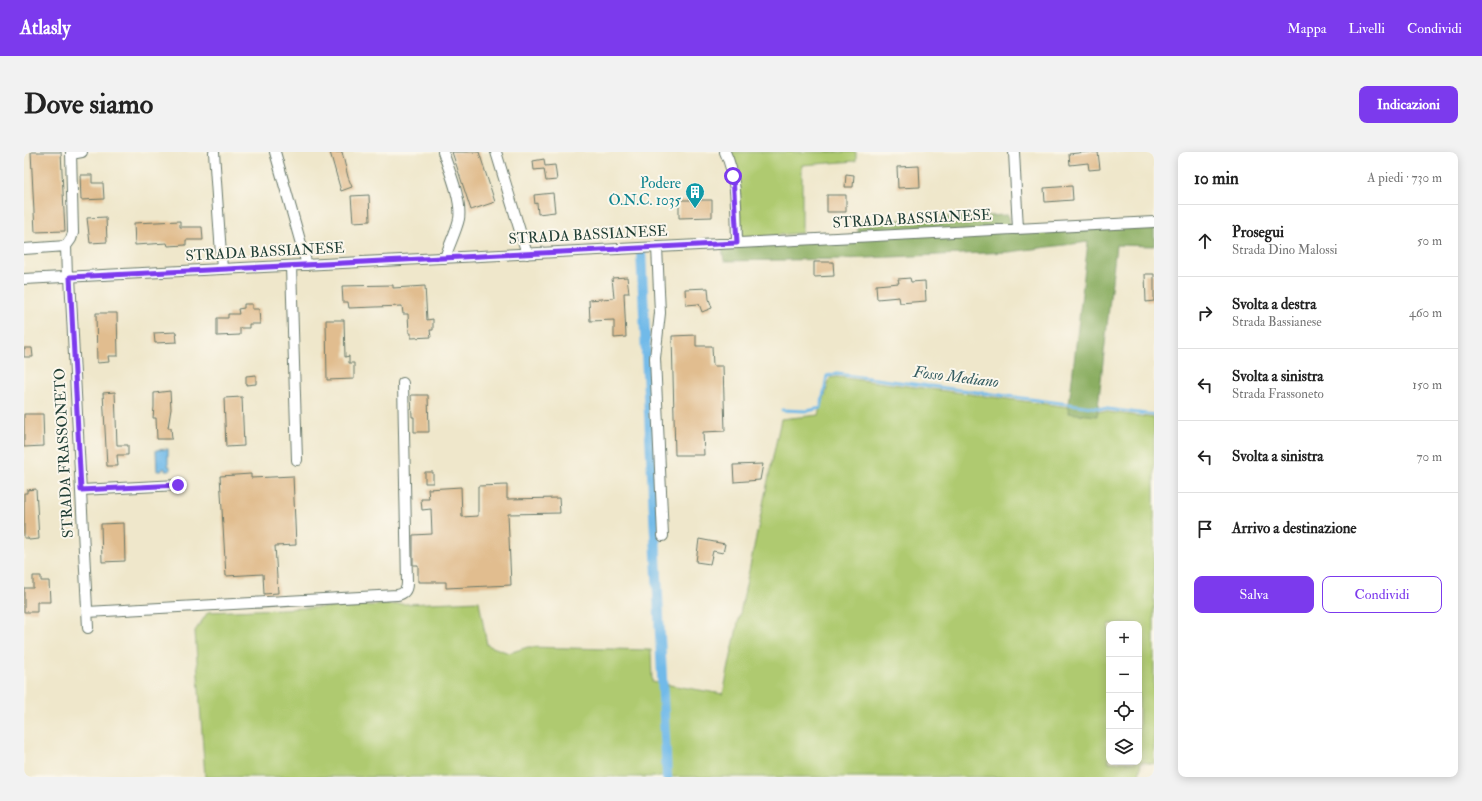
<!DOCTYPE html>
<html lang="it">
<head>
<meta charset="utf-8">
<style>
  :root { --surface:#fff; --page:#f2f2f2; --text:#222; --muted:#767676; --line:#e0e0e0; --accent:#7c3aed }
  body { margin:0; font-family:"IM FELL Double Pica",serif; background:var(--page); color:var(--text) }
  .controls { position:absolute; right:12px; bottom:12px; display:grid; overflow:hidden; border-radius:8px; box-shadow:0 2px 10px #0003 }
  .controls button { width:36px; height:36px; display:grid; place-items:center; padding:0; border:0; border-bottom:1px solid var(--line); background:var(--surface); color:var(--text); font:20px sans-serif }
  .stop { position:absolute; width:12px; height:12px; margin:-9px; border:3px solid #7c3aed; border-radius:50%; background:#fff }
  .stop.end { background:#7c3aed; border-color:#fff; box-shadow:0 1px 4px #0008 }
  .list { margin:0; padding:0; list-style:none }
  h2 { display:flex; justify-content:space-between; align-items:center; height:52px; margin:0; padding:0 16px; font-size:17px }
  h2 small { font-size:13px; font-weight:400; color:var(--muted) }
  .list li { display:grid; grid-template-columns:26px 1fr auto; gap:12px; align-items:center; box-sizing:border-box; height:72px; padding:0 16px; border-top:1px solid var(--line) }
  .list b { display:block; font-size:15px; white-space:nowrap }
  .list p { margin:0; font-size:13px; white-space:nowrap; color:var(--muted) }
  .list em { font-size:13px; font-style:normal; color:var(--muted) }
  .actions { display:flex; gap:8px; padding:12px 16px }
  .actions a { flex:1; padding:9px 0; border:1px solid var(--accent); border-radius:8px; text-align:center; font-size:14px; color:var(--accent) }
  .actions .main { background:var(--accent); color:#fff }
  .icon { flex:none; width:22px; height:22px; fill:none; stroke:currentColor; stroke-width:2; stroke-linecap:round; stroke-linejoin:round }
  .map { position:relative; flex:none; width:1130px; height:625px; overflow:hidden; border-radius:8px }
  header { display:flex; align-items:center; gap:24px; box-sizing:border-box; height:56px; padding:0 20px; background:var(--accent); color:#fff }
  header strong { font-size:19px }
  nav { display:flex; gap:22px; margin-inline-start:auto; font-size:14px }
  .intro { display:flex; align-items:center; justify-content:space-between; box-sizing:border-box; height:96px; padding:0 24px }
  h1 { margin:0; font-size:28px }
  .button { padding:10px 18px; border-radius:8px; background:var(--accent); color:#fff; font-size:14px; font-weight:700 }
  main { display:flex; gap:24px; padding:0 24px }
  aside { flex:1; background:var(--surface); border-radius:8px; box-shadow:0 2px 10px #0003 }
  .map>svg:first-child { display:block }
  .green { fill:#afca70; stroke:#678452; fill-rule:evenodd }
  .forest { fill:#8bae62; stroke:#55764b }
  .water { fill:#71bae9; stroke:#487c8e }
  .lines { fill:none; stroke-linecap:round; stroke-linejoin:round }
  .stream { stroke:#71bae9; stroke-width:3 }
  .canal { stroke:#71bae9; stroke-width:10 }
  .building { fill:#e1bd8f }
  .minor-casing { stroke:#687869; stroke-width:12 }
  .minor { stroke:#fff; stroke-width:10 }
  .route { stroke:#7c3aed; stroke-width:5 }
  .labels { text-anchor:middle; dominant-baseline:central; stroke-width:4; stroke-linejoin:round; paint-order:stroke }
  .culture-label { font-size:15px; fill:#0d838f; stroke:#fbf7ec; text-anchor:end }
  .street-label { font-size:15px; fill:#1f3d34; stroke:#fbf7ec }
  .water-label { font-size:16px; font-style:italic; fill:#345c61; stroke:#fbf7ec }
</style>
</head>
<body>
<header>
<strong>Atlasly</strong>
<nav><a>Mappa</a><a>Livelli</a><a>Condividi</a></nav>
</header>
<div class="intro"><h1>Dove siamo</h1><a class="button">Indicazioni</a></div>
<main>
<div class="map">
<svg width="1130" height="625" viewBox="0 0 1130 625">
  <rect width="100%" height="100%" fill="#fbf7ec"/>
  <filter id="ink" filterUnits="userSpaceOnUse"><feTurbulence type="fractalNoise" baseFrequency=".025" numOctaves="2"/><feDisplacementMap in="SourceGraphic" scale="8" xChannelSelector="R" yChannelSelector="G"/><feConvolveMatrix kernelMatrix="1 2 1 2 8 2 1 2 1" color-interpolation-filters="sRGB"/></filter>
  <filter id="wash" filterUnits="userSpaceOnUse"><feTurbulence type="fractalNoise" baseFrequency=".012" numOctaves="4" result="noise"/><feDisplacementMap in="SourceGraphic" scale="16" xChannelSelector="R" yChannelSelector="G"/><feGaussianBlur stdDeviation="0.9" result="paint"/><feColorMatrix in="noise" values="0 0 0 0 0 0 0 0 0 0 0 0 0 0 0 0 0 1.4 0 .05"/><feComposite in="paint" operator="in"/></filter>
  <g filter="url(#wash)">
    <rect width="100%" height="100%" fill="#efe7cb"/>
    <path class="green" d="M 706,0 L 832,0 L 832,9 L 778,13 L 778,81 L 718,86 L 711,13 Z
      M 813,225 L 1130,266 L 1130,612 L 1117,610 L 1115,625 L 181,625 L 171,479 L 184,460 L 455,449 L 463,493 L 485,501 L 504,495 L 627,498 L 628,530 L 699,542 L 757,267 L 795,263 L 806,226 ZM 1085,472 L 1115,472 L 1115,610 L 1085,610 Z"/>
    <path class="forest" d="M 983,63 L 990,81 L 1130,74 L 1130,94 L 1092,93 L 1073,264 L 1044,261 L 1064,90 L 985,100 L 818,107 L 700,109 L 698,95 L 834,88 L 834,70 Z"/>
    <path class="water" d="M 144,297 L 144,314 L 146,314 L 146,319 L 141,319 L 141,316 L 138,317 L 138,319 L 133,319 L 132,298 Z"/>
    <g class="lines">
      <path class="stream" d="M 758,258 L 783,259 L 797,256 L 803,224 L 813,222 L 1130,263"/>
      <path class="canal" d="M 617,100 L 643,625"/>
    </g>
    <g id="blocks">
      <path class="building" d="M 7,0 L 37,0 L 41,79 L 11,80 Z
        M 306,0 L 318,0 L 324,25 L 328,35 L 317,39 Z
        M 428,0 L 455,0 L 471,50 L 447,58 Z
        M 1063,0 L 1074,0 L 1076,17 L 1065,18 L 1064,11 L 1046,13 L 1045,2 Z
        M 520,7 L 521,14 L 531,13 L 533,28 L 522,29 L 520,17 L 510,18 L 509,9 Z
        M 895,14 L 896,35 L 874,36 L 873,15 Z
        M 822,22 L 830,23 L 829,35 L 821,35 Z
        M 56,23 L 68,23 L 68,31 L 79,31 L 80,47 L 57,48 Z
        M 1048,34 L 1049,48 L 1021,50 L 1020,36 Z
        M 529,41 L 531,60 L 514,62 L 513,51 L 511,52 L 510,43 Z
        M 345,43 L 346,69 L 329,70 L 327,44 Z
        M 803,43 L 822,43 L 822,60 L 803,60 Z
        M 655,48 L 688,48 L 688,65 L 655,66 Z
        M 82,65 L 83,90 L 66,91 L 63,66 Z
        M 156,69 L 156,75 L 178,75 L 179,88 L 162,88 L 162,93 L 144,94 L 143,91 L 111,93 L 110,71 Z
        M 790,110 L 809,110 L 810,124 L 790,125 Z
        M 1121,122 L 1130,122 L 1130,149 L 1122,150 Z
        M 603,125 L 605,141 L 600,141 L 602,185 L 590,186 L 590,168 L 566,169 L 565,148 L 590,146 L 588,126 Z
        M 886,126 L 887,130 L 901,129 L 902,149 L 876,151 L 875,145 L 853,147 L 852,133 L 875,131 L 874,127 Z
        M 369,133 L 369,136 L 401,134 L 403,168 L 409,167 L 409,178 L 406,178 L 407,185 L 387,186 L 387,181 L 385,181 L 384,162 L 379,162 L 378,154 L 325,156 L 324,150 L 319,150 L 318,134 Z
        M 684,136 L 685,147 L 688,156 L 678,160 L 675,152 L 662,153 L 661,137 Z
        M 220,152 L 228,152 L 228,157 L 235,157 L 236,172 L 225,172 L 225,176 L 216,176 L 216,183 L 193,184 L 193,166 L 204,166 L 204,162 L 215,162 L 214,157 L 220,156 Z
        M 72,161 L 93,161 L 94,204 L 84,204 L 85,210 L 73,211 Z
        M 302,168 L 320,168 L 321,205 L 325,204 L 325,211 L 330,211 L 330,227 L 303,228 Z
        M 152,180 L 153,190 L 131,191 L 130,181 Z
        M 672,183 L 672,194 L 688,194 L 689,214 L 699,214 L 701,279 L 679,280 L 680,303 L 651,303 L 648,184 Z
        M 0,196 L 8,196 L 9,205 L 0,205 Z
        M 232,223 L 232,232 L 222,233 L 222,224 Z
        M 146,239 L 147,257 L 144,276 L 147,276 L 148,287 L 133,287 L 132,266 L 129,266 L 130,255 L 130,241 Z
        M 91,240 L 93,293 L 104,293 L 104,303 L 93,303 L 94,314 L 83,314 L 79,241 Z
        M 387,243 L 404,243 L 405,280 L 390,280 L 390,265 L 388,265 Z
        M 218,245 L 220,294 L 202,295 L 200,246 Z
        M 0,262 L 19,262 L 20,294 L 0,295 Z
        M 739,312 L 736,328 L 710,330 L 709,313 Z
        M 401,320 L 409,320 L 409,331 L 401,331 Z
        M 227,322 L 227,326 L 269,324 L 272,393 L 251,394 L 254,441 L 240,442 L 239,422 L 202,424 L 196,324 Z
        M 483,333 L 483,347 L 535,346 L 536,361 L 484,362 L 487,433 L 422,436 L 422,430 L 394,430 L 394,413 L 389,413 L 389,383 L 408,382 L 407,357 L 398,358 L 397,347 L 405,347 L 404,337 L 437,335 L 438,365 L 454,364 L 454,334 Z
        M 12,337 L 15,387 L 5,388 L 4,386 L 0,386 L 0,341 L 3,341 L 3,338 Z
        M 100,371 L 101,409 L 78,410 L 77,372 Z
        M 675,387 L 701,392 L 699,401 L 689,399 L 686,412 L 672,410 Z
        M 9,424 L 17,424 L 17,429 L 25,429 L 26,450 L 13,450 L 13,460 L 0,460 L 0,436 L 9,436 Z"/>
    </g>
  </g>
  <g filter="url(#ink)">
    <use href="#blocks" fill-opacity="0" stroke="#687869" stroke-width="1"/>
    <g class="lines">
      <g class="minor-casing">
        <path id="minor" d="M 190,0 L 198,117
          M 251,0 L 283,113
          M 419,0 C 425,18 438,48 435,67 C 432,80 425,93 421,106
          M 472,0 L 503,102
          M 701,0 C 714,27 712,61 713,91
          M 990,0 L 994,77
          M 47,2 L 58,0
          M 633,95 L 636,161 L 631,206 L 639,384
          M 0,97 L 42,94
          M 267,114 L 273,308
          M 43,125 L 42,94 L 47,87 L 49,81 L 47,0
          M 46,125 L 64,476
          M 0,127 L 1130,70
          M 57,338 L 154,333
          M 63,460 L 373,443 C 380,442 383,438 383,431 L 379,231"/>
      </g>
      <use href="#minor" class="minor"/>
    </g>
  </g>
  <g class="lines" filter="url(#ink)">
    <path class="route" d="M 154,333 L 57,338 L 46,125 L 713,91 L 709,24"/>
  </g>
  <defs>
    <g id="building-pin" transform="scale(1)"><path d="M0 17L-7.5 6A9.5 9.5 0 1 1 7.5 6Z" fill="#0f9aa8" stroke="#fbf7ec"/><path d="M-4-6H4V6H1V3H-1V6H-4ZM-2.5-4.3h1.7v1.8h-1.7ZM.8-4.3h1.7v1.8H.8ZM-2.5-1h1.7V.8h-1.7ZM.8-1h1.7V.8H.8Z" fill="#fff"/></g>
  </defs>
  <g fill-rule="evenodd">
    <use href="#building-pin" x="671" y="40"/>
  </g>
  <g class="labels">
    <g class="culture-label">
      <text x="657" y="31">Podere<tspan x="657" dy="17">O.N.C. 1035</tspan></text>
    </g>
    <g class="street-label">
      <text transform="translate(888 67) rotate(-3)">STRADA BASSIANESE</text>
      <text transform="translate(564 83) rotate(-3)">STRADA BASSIANESE</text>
      <text transform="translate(241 100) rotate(-3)">STRADA BASSIANESE</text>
      <text transform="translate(40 301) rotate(-93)">STRADA FRASSONETO</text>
    </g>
    <g class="water-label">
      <text transform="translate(932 225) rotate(7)">Fosso Mediano</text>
    </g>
  </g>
</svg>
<div class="controls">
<button>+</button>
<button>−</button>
<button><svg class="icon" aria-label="locate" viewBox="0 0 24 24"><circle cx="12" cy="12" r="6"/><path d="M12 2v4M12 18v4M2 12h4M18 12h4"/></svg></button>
<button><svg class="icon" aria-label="layers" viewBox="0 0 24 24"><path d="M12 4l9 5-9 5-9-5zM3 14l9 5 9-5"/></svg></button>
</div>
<div class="stop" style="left:709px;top:24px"></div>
<div class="stop end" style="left:154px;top:333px"></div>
</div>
<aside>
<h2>10 min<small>A piedi · 730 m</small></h2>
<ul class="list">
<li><svg class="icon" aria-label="ahead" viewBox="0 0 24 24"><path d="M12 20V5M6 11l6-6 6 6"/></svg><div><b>Prosegui</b><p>Strada Dino Malossi</p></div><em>50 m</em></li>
<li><svg class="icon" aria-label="right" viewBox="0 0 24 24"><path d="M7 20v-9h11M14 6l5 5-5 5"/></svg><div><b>Svolta a destra</b><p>Strada Bassianese</p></div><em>460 m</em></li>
<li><svg class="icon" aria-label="left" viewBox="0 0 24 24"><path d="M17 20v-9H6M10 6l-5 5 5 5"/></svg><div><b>Svolta a sinistra</b><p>Strada Frassoneto</p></div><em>150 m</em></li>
<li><svg class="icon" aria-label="left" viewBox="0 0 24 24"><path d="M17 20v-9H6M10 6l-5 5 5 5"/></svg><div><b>Svolta a sinistra</b></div><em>70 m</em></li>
<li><svg class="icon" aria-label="arrive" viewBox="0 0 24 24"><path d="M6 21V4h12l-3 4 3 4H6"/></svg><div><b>Arrivo a destinazione</b></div></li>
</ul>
<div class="actions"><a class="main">Salva</a><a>Condividi</a></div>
</aside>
</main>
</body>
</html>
